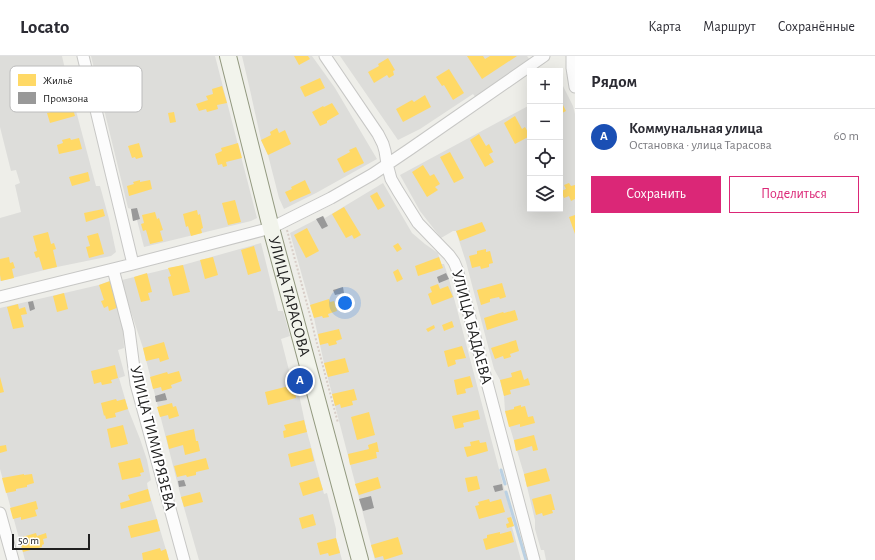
<!DOCTYPE html>
<html lang="ru">
<head>
<meta charset="utf-8">
<style>
  :root { --surface:#fff; --page:#f2f2f3; --text:#2b2b33; --muted:#7c7c81; --line:#e1e1e2; --accent:#db2777 }
  body { margin:0; font-family:"Alegreya Sans",sans-serif; background:var(--page); color:var(--text) }
  .controls { position:absolute; right:12px; top:12px; display:grid; overflow:hidden; border-radius:0px; box-shadow:0 4px 16px #0002 }
  .controls button { width:36px; height:36px; display:grid; place-items:center; padding:0; border:0; border-bottom:1px solid var(--line); background:var(--surface); color:var(--text); font:20px sans-serif }
  .scale { position:absolute; left:12px; bottom:10px; width:78px; box-sizing:border-box; padding-left:4px; border:2px solid #202020; border-top:0; font-size:11px; line-height:14px; white-space:nowrap; color:#202020; -webkit-text-stroke:3px #fff; paint-order:stroke }
  .you { position:absolute; left:345px; top:247px; width:14px; height:14px; margin:-10px; border:3px solid #fff; border-radius:50%; background:#1a73e8; box-shadow:0 0 0 6px #1a73e833 }
  .badge { display:grid; place-items:center; width:26px; height:26px; border-radius:50%; background:var(--accent); color:#fff; font-size:13px; font-weight:700 }
  .pin { position:absolute; translate:-50% -50%; border:2px solid #fff; box-shadow:0 1px 4px #0006 }
  .list { margin:0; padding:0; list-style:none }
  h2 { display:flex; justify-content:space-between; align-items:center; height:52px; margin:0; padding:0 16px; font-size:17px }
  h2 small { font-size:13px; font-weight:400; color:var(--muted) }
  .list li { display:grid; grid-template-columns:26px 1fr auto; gap:12px; align-items:center; box-sizing:border-box; height:56px; padding:0 16px; border-top:1px solid var(--line) }
  .list b { display:block; font-size:15px; white-space:nowrap }
  .list p { margin:0; font-size:13px; white-space:nowrap; color:var(--muted) }
  .list em { font-size:13px; font-style:normal; color:var(--muted) }
  .actions { display:flex; gap:8px; padding:12px 16px }
  .actions a { flex:1; padding:9px 0; border:1px solid var(--accent); border-radius:0px; text-align:center; font-size:14px; color:var(--accent) }
  .actions .main { background:var(--accent); color:#fff }
  .icon { flex:none; width:22px; height:22px; fill:none; stroke:currentColor; stroke-width:2; stroke-linecap:round; stroke-linejoin:round }
  .map { position:relative; flex:none; width:575px; height:504px; overflow:hidden }
  header { display:flex; align-items:center; gap:24px; box-sizing:border-box; height:56px; padding:0 20px; background:var(--surface); border-bottom:1px solid var(--line) }
  header strong { font-size:19px }
  nav { display:flex; gap:22px; margin-inline-start:auto; font-size:14px }
  main { display:flex }
  aside { flex:1; background:var(--surface) }
  .map>svg:first-child { display:block }
  .residential { fill:#ddddda }
  .homes { fill:#ffd966 }
  .industry { fill:#999 }
  .lines { fill:none; stroke-linecap:round; stroke-linejoin:round }
  .stream { stroke:#bbd1e3; stroke-width:3 }
  .street-casing { stroke:#c7c7c5; stroke-width:13 }
  .secondary-casing { stroke:#92997f; stroke-width:18 }
  .path { stroke:#d8cdc7; stroke-width:2; stroke-dasharray:2 2; stroke-linecap:butt }
  .street { stroke:#fcfcfc; stroke-width:11 }
  .secondary { stroke:#f2f4ec; stroke-width:16 }
  .labels { text-anchor:middle; dominant-baseline:central; stroke-width:4; stroke-linejoin:round; paint-order:stroke }
  .street-label { font-size:16px; fill:#202020; stroke:#fff }
  .key { fill:#fff; stroke:#bcbcbc; stroke-width:1 }
  .key-label { font-size:11px; fill:#202020 }
</style>
</head>
<body>
<header>
<strong>Locato</strong>
<nav><a>Карта</a><a>Маршрут</a><a>Сохранённые</a></nav>
</header>
<main>
<div class="map">
<svg width="575" height="504" viewBox="0 0 575 504">
  <rect width="100%" height="100%" fill="#eeeee9"/>
  <path class="residential" d="M 0,0 L 62,0 L 69,31 L 74,31 L 78,49 L 75,51 L 96,130 L 100,130 L 109,163 L 116,196 L 111,200 L 57,211 L 0,225 L 0,162 L 21,156 L 15,129 L 20,127 L 16,114 L 11,115 L 0,71 Z
    M 91,0 L 215,0 L 257,162 L 251,165 L 144,191 L 137,164 L 133,165 L 131,153 L 128,152 Z
    M 242,0 L 312,0 L 335,32 L 377,103 L 316,137 L 284,153 L 279,142 L 268,99 L 261,84 L 250,34 Z
    M 340,0 L 527,0 L 530,4 L 477,43 L 473,38 L 420,73 L 398,84 Z
    M 563,30 L 573,50 L 575,58 L 575,504 L 546,504 L 544,494 L 541,494 L 535,473 L 535,464 L 524,418 L 505,355 L 504,340 L 500,324 L 494,313 L 466,206 L 456,175 L 453,175 L 441,182 L 420,155 L 400,119 L 530,49 L 530,153 L 560,153 L 560,32 Z
    M 383,127 L 412,177 L 425,188 L 438,197 L 441,208 L 444,208 L 449,223 L 514,470 L 512,471 L 521,504 L 375,504 L 324,307 L 314,262 L 290,177 L 323,160 L 325,162 Z
    M 261,187 L 278,255 L 283,255 L 290,280 L 281,283 L 294,334 L 298,334 L 307,376 L 324,438 L 327,437 L 336,473 L 336,482 L 342,504 L 199,504 L 181,441 L 143,292 L 127,244 L 122,224 L 183,209 Z
    M 110,225 L 119,251 L 123,272 L 124,292 L 118,294 L 125,320 L 119,322 L 128,353 L 140,383 L 147,404 L 151,424 L 147,427 L 148,433 L 169,504 L 25,504 L 0,413 L 0,252 L 99,229 Z"/>
  <path class="homes" d="M 294,0 L 308,0 L 310,3 L 299,9 Z
    M 467,0 L 483,0 L 485,3 L 490,0 L 517,0 L 482,23 Z
    M 388,2 L 395,14 L 393,15 L 394,19 L 389,22 L 387,19 L 374,27 L 368,16 L 379,10 L 378,8 Z
    M 449,13 L 464,37 L 453,44 L 444,29 L 442,30 L 436,21 Z
    M 320,22 L 325,32 L 305,41 L 300,31 Z
    M 222,30 L 227,47 L 217,49 L 218,53 L 207,56 L 206,53 L 199,55 L 196,48 L 208,44 L 206,40 L 213,38 L 212,33 Z
    M 425,39 L 431,51 L 403,66 L 396,53 L 412,44 L 414,46 Z
    M 560,43 L 566,55 L 560,58 Z
    M 332,47 L 339,58 L 327,65 L 327,67 L 320,70 L 312,56 L 323,50 L 324,51 Z
    M 72,50 L 75,60 L 50,67 L 47,57 Z
    M 174,56 L 176,66 L 170,67 L 168,57 Z
    M 515,60 L 522,73 L 525,71 L 530,80 L 515,88 L 504,67 Z
    M 277,72 L 279,77 L 285,74 L 291,88 L 268,99 L 261,84 L 271,79 L 270,76 Z
    M 479,78 L 486,90 L 489,88 L 493,96 L 489,98 L 494,106 L 485,111 L 470,84 Z
    M 70,82 L 71,84 L 79,82 L 82,93 L 59,98 L 57,89 L 63,87 L 62,84 Z
    M 139,87 L 143,101 L 136,103 L 135,101 L 132,102 L 128,90 Z
    M 238,87 L 242,102 L 226,106 L 227,110 L 223,111 L 222,108 L 218,109 L 215,98 L 222,95 L 221,92 Z
    M 356,91 L 364,107 L 344,117 L 337,103 L 350,96 L 349,94 Z
    M 450,96 L 464,122 L 454,127 L 440,101 Z
    M 423,109 L 430,120 L 434,118 L 440,128 L 435,131 L 438,134 L 427,141 L 412,116 Z
    M 88,116 L 90,125 L 72,130 L 69,121 Z
    M 140,124 L 140,126 L 150,124 L 152,133 L 129,140 L 127,130 L 134,128 L 133,126 Z
    M 305,124 L 311,137 L 290,146 L 285,136 L 292,133 L 291,131 Z
    M 569,127 L 571,130 L 575,129 L 575,143 L 571,145 L 569,140 L 564,142 L 561,135 L 566,133 L 564,129 Z
    M 377,136 L 385,150 L 378,154 L 370,140 Z
    M 235,144 L 241,166 L 228,169 L 222,147 Z
    M 344,151 L 361,179 L 354,183 L 352,179 L 346,182 L 332,158 Z
    M 103,153 L 105,160 L 86,166 L 84,157 Z
    M 197,154 L 198,159 L 200,158 L 203,172 L 201,173 L 202,177 L 191,180 L 188,170 L 186,171 L 183,158 Z
    M 155,156 L 157,163 L 159,162 L 163,174 L 160,175 L 163,185 L 150,188 L 146,174 L 143,175 L 141,168 L 144,167 L 142,159 Z
    M 575,159 L 575,178 L 569,161 Z
    M 482,166 L 486,175 L 460,185 L 456,175 Z
    M 307,172 L 319,195 L 306,202 L 294,179 Z
    M 48,176 L 51,188 L 54,187 L 56,193 L 53,194 L 57,211 L 43,214 L 39,201 L 36,202 L 34,196 L 37,195 L 33,180 Z
    M 98,177 L 104,198 L 89,202 L 86,191 L 90,190 L 87,180 Z
    M 398,187 L 402,193 L 397,196 L 393,190 Z
    M 254,190 L 261,215 L 248,219 L 241,194 Z
    M 486,193 L 486,196 L 490,195 L 493,207 L 489,208 L 489,211 L 481,213 L 480,210 L 472,212 L 469,200 L 477,198 L 477,195 Z
    M 9,201 L 10,207 L 13,206 L 15,212 L 12,213 L 14,222 L 1,225 L 0,219 L 0,203 Z
    M 213,201 L 218,219 L 205,223 L 200,204 Z
    M 439,201 L 443,212 L 418,220 L 415,210 Z
    M 183,209 L 190,236 L 173,240 L 168,221 L 171,220 L 168,212 Z
    M 398,213 L 403,223 L 397,226 L 393,216 Z
    M 147,217 L 152,236 L 148,237 L 150,244 L 141,246 L 134,221 Z
    M 110,225 L 119,251 L 109,255 L 108,250 L 104,252 L 101,245 L 104,244 L 99,229 Z
    M 502,227 L 506,241 L 500,243 L 499,241 L 490,243 L 490,246 L 481,249 L 477,234 Z
    M 438,228 L 440,233 L 448,230 L 453,241 L 432,249 L 428,238 L 432,236 L 430,231 Z
    M 64,237 L 68,253 L 57,256 L 53,240 Z
    M 329,243 L 330,246 L 334,245 L 337,255 L 328,258 L 329,261 L 323,262 L 322,260 L 314,262 L 310,249 Z
    M 18,248 L 19,253 L 25,251 L 27,258 L 21,259 L 24,271 L 13,273 L 7,251 Z
    M 515,254 L 518,264 L 487,274 L 484,262 L 503,256 L 504,257 Z
    M 452,265 L 454,271 L 444,275 L 442,269 Z
    M 434,269 L 435,272 L 428,276 L 426,273 Z
    M 339,273 L 342,283 L 336,285 L 337,288 L 329,290 L 328,287 L 320,289 L 318,278 Z
    M 516,284 L 519,295 L 510,298 L 511,301 L 504,303 L 503,300 L 495,303 L 491,292 Z
    M 164,286 L 169,303 L 160,306 L 159,302 L 146,305 L 143,292 Z
    M 462,290 L 466,302 L 455,304 L 456,308 L 448,311 L 444,295 Z
    M 345,302 L 349,316 L 328,321 L 324,307 Z
    M 115,309 L 118,322 L 111,324 L 112,327 L 102,329 L 101,326 L 94,328 L 91,315 Z
    M 521,314 L 524,324 L 528,322 L 530,329 L 510,334 L 511,338 L 504,340 L 500,324 L 512,321 L 511,317 Z
    M 179,315 L 182,325 L 171,329 L 172,332 L 162,335 L 161,331 L 153,333 L 150,321 L 167,316 L 168,318 Z
    M 470,320 L 473,331 L 465,333 L 466,337 L 457,339 L 454,324 Z
    M 0,321 L 4,336 L 0,337 Z
    M 293,329 L 296,342 L 268,349 L 265,336 Z
    M 354,333 L 357,344 L 352,345 L 353,349 L 341,352 L 340,348 L 335,350 L 332,338 Z
    M 116,343 L 117,345 L 125,343 L 128,353 L 115,357 L 116,361 L 106,363 L 105,359 L 104,360 L 101,347 Z
    M 172,347 L 173,351 L 176,350 L 179,360 L 169,363 L 168,359 L 160,361 L 157,351 Z
    M 521,349 L 521,351 L 525,350 L 528,361 L 533,360 L 535,367 L 520,371 L 520,368 L 509,371 L 505,355 L 514,353 L 514,351 Z
    M 478,354 L 480,363 L 463,367 L 464,371 L 455,373 L 452,360 Z
    M 369,356 L 375,379 L 357,384 L 351,361 Z
    M 304,364 L 307,376 L 284,382 L 283,375 L 286,374 L 284,369 Z
    M 123,369 L 128,388 L 111,392 L 107,373 Z
    M 194,373 L 196,385 L 198,385 L 200,395 L 185,399 L 183,389 L 169,393 L 166,380 Z
    M 534,379 L 538,394 L 533,395 L 532,390 L 516,395 L 514,384 Z
    M 479,384 L 480,387 L 486,386 L 488,395 L 467,401 L 464,391 L 471,390 L 470,386 Z
    M 377,386 L 379,396 L 376,396 L 377,402 L 350,409 L 348,398 L 369,393 L 368,389 Z
    M 6,389 L 7,395 L 0,397 L 0,390 Z
    M 311,392 L 314,405 L 291,411 L 288,398 Z
    M 140,402 L 144,416 L 140,417 L 141,420 L 122,424 L 118,407 Z
    M 206,402 L 209,413 L 196,416 L 196,419 L 187,421 L 186,419 L 177,421 L 174,410 Z
    M 546,412 L 550,425 L 527,431 L 524,418 Z
    M 24,418 L 24,419 L 32,418 L 34,427 L 27,429 L 27,431 L 16,433 L 16,435 L 6,437 L 2,422 Z
    M 477,420 L 480,433 L 468,436 L 465,422 Z
    M 319,421 L 323,434 L 303,440 L 299,427 Z
    M 378,421 L 381,432 L 359,439 L 355,428 Z
    M 148,433 L 151,445 L 121,453 L 120,447 L 130,444 L 128,439 Z
    M 200,436 L 203,446 L 184,451 L 181,441 Z
    M 551,438 L 555,454 L 552,454 L 553,457 L 543,460 L 542,457 L 536,459 L 532,443 Z
    M 489,443 L 490,446 L 501,443 L 505,456 L 479,463 L 475,450 L 479,449 L 478,446 Z
    M 36,445 L 38,453 L 35,454 L 37,460 L 21,464 L 21,461 L 13,463 L 10,452 Z
    M 313,458 L 316,469 L 302,473 L 299,462 Z
    M 511,461 L 514,470 L 507,472 L 506,468 L 509,467 L 507,462 Z
    M 157,463 L 160,475 L 131,482 L 128,470 Z
    M 511,475 L 514,486 L 486,494 L 483,483 L 487,482 L 487,479 L 500,476 L 500,478 Z
    M 36,477 L 37,480 L 46,477 L 47,482 L 43,483 L 44,488 L 42,489 L 42,491 L 23,496 L 19,482 Z
    M 398,481 L 403,498 L 384,504 L 383,500 L 375,502 L 371,489 Z
    M 336,482 L 340,497 L 329,500 L 328,497 L 320,499 L 317,487 Z
    M 160,492 L 161,495 L 166,493 L 169,504 L 143,504 L 142,497 Z"/>
  <path class="industry" d="M 137,152 L 140,163 L 133,165 L 131,153 Z
    M 323,160 L 328,170 L 322,173 L 316,163 Z
    M 446,217 L 449,223 L 439,227 L 437,221 Z
    M 343,231 L 344,237 L 335,239 L 333,234 Z
    M 33,245 L 35,253 L 30,255 L 28,246 Z
    M 165,337 L 167,344 L 156,346 L 155,340 Z
    M 184,424 L 186,430 L 179,431 L 178,425 Z
    M 502,428 L 503,434 L 495,436 L 493,430 Z
    M 371,440 L 374,452 L 363,455 L 359,443 Z"/>
  <g class="lines">
    <path class="stream" d="M 501,414 L 505,428
      M 506,436 L 526,504"/>
    <g class="street-casing">
      <path id="street" d="M 83,0 L 133,208
        M 325,0 L 378,78 L 383,88 L 385,95 L 387,108 L 391,123 L 398,135 L 418,167 L 449,199 L 454,206 L 457,213 L 534,504
        M 572,0 L 572,12 L 575,31
        M 113,213 L 129,274 L 136,328 L 184,504
        M 0,241 L 133,208 L 271,172 L 331,142 L 373,118 L 410,93 L 544,0
        M 0,457 L 13,504"/>
    </g>
    <g class="secondary-casing">
      <g id="secondary">
        <path id="s1" d="M 228,0 L 271,172 L 360,504"/>
      </g>
    </g>
    <path class="path" d="M 287,174 L 311,263 L 315,280 L 338,367"/>
    <use href="#street" class="street"/>
    <use href="#secondary" class="secondary"/>
  </g>
  <g class="labels">
    <g class="street-label">
      <text stroke="none"><textPath href="#s1" startOffset="248">УЛИЦА ТАРАСОВА</textPath></text>
      <text transform="translate(472 271) rotate(75)">УЛИЦА БАДАЕВА</text>
      <text transform="translate(153 382) rotate(76)">УЛИЦА ТИМИРЯЗЕВА</text>
    </g>
  </g>
  <rect x="10" y="10" width="132" height="46" rx="6" class="key"/>
  <rect x="18" y="18" width="18" height="12" fill="#ffd966"/>
  <rect x="18" y="36" width="18" height="12" fill="#999"/>
  <g class="key-label">
    <text x="43" y="28">Жильё</text>
    <text x="43" y="46">Промзона</text>
  </g>
</svg>
<div class="controls">
<button>+</button>
<button>−</button>
<button><svg class="icon" aria-label="locate" viewBox="0 0 24 24"><circle cx="12" cy="12" r="6"/><path d="M12 2v4M12 18v4M2 12h4M18 12h4"/></svg></button>
<button><svg class="icon" aria-label="layers" viewBox="0 0 24 24"><path d="M12 4l9 5-9 5-9-5zM3 14l9 5 9-5"/></svg></button>
</div>
<div class="scale">50 m</div>
<div class="you"></div>
<div class="pin badge" style="left:300px;top:325px;background:#1a4fb4">A</div>
</div>
<aside>
<h2>Рядом<small></small></h2>
<ul class="list">
<li><span class="badge" style="background:#1a4fb4">A</span><div><b>Коммунальная улица</b><p>Остановка · улица Тарасова</p></div><em>60 m</em></li>
</ul>
<div class="actions"><a class="main">Сохранить</a><a>Поделиться</a></div>
</aside>
</main>
</body>
</html>
